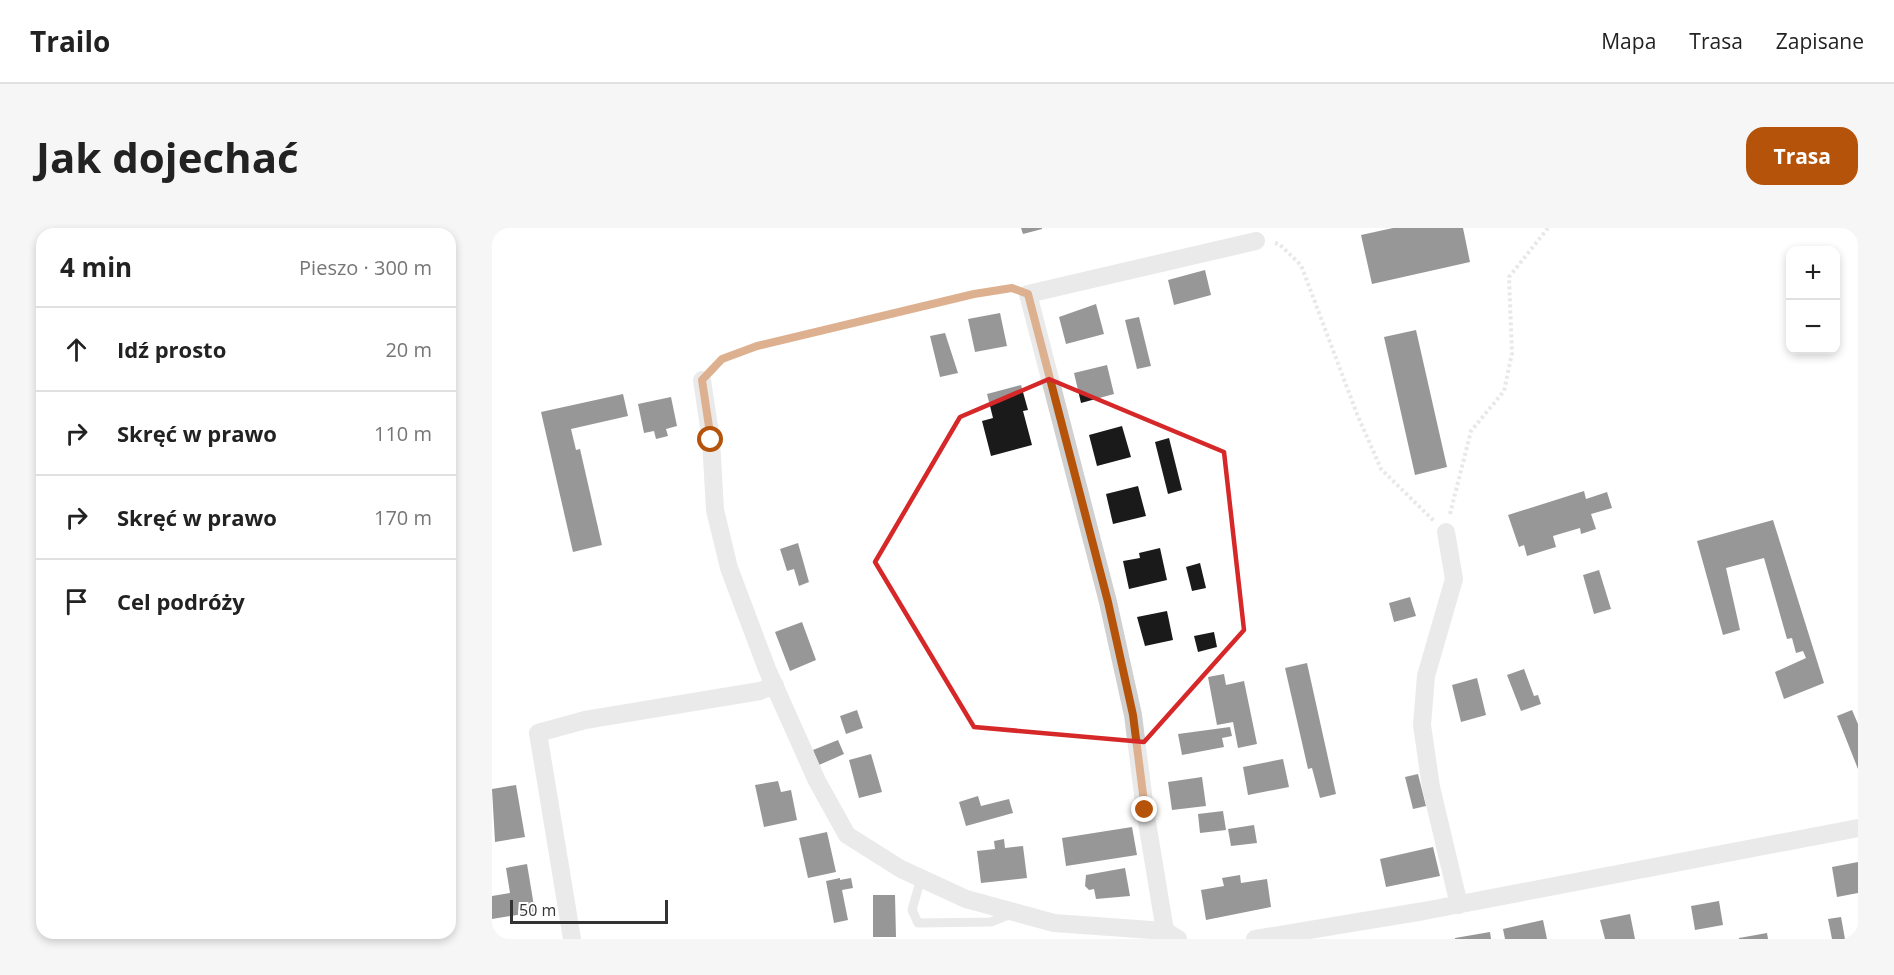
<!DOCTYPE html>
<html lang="pl">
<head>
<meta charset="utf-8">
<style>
  :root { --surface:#fff; --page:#f6f6f6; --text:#222; --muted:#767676; --line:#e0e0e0; --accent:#b45309 }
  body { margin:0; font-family:"Open Sans",sans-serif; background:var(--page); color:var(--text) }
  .controls { position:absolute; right:18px; top:18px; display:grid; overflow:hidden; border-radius:12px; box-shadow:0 3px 9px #0003 }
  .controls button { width:54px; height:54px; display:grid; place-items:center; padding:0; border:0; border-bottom:2px solid var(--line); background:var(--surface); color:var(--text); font:30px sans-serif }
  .scale { position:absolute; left:18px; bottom:15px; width:158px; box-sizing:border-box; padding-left:6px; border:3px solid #333; border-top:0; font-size:16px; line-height:21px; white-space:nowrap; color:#333; -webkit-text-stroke:4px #fff; paint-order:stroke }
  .stop { position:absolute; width:18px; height:18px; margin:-14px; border:4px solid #b45309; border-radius:50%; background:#fff }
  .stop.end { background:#b45309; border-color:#fff; box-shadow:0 2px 6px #0008 }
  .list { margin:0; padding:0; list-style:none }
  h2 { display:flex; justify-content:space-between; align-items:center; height:78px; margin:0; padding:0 24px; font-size:26px }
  h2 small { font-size:20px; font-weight:400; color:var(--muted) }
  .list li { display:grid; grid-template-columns:39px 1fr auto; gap:18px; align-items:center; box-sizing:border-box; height:84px; padding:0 24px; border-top:2px solid var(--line) }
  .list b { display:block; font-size:22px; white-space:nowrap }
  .list em { font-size:20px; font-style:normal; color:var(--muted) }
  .icon { flex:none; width:33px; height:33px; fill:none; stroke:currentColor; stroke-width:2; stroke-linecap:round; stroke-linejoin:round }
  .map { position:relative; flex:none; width:1366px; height:711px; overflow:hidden; border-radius:18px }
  header { display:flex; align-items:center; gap:36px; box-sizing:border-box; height:84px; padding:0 30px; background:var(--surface); border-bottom:2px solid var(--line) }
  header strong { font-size:28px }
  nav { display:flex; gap:33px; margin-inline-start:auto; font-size:21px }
  .intro { display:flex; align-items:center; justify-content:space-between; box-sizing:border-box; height:144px; padding:0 36px }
  h1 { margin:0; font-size:42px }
  .button { padding:15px 27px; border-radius:18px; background:var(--accent); color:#fff; font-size:21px; font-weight:700 }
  main { display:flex; gap:36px; padding:0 36px }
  aside { flex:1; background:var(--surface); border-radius:18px; box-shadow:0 3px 9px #0003 }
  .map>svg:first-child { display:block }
  .building { fill:#1a1a1a }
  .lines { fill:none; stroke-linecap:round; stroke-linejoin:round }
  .path { stroke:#cdcdcd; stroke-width:4; stroke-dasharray:3 3; stroke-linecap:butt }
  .service { stroke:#d0d0d0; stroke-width:9 }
  .minor { stroke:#d0d0d0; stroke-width:18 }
  .route { stroke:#b45309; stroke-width:8 }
  .marked { fill:none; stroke:#d62828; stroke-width:4.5; stroke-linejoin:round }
</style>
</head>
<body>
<header>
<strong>Trailo</strong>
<nav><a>Mapa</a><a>Trasa</a><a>Zapisane</a></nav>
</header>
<div class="intro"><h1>Jak dojechać</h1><a class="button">Trasa</a></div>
<main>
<aside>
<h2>4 min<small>Pieszo · 300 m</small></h2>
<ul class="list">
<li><svg class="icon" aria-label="ahead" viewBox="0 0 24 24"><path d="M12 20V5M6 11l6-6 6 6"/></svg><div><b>Idź prosto</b></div><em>20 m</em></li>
<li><svg class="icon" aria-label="right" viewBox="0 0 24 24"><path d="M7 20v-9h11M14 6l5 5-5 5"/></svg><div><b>Skręć w prawo</b></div><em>110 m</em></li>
<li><svg class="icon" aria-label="right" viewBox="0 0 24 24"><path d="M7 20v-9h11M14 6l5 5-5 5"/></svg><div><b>Skręć w prawo</b></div><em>170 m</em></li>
<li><svg class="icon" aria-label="arrive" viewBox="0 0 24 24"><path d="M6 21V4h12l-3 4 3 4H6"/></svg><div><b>Cel podróży</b></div></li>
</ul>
</aside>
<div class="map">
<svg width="1366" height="711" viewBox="0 0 1366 711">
  <rect width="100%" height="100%" fill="#fff"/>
  <path class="building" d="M 529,0 L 550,0 L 550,1 L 531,6 Z
    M 901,0 L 971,0 L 978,34 L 880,56 L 869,7 Z
    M 713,42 L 719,67 L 682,77 L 676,52 Z
    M 604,76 L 612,106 L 574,116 L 567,89 Z
    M 508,85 L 515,118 L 483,124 L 476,91 Z
    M 647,89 L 659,138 L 645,141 L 633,92 Z
    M 924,102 L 955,239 L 923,247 L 892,109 Z
    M 453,105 L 466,145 L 448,149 L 438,108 Z
    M 615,137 L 622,166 L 589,175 L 582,145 Z
    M 529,157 L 536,182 L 531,183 L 540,217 L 499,228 L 490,193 L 501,190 L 495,166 Z
    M 131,166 L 136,188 L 79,201 L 84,222 L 88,221 L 110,317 L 81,324 L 49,184 Z
    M 179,169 L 185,198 L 174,201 L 176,208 L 164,211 L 162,203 L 152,205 L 146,176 Z
    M 630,198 L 639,229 L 605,238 L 597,207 Z
    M 677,210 L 690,262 L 676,266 L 663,214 Z
    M 646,258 L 654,288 L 621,296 L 614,266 Z
    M 1092,263 L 1094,271 L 1115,264 L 1120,280 L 1099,286 L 1104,301 L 1089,306 L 1088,300 L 1061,308 L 1064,319 L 1035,328 L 1032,317 L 1027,319 L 1016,287 Z
    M 1281,292 L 1332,455 L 1292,471 L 1283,444 L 1314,430 L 1311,423 L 1304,425 L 1300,410 L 1295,411 L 1272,330 L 1234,340 L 1248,402 L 1231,407 L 1205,313 Z
    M 306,315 L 317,354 L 307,358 L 302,341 L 295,343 L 288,321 Z
    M 668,320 L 675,352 L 637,361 L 631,333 L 648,330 L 647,325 Z
    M 708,335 L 714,360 L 700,363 L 694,339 Z
    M 1107,342 L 1119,381 L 1102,386 L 1091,347 Z
    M 918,369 L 924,388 L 902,394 L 897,375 Z
    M 675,383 L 681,412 L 653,418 L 645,389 Z
    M 310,394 L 324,432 L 298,443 L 283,404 Z
    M 722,404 L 725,419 L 706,424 L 702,408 Z
    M 815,435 L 844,566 L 828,570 L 820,540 L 816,541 L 793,440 Z
    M 1032,441 L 1042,468 L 1046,467 L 1049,476 L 1029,483 L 1015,447 Z
    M 732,446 L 734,457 L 752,453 L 765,516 L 746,520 L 741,494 L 725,497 L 716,449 Z
    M 985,450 L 994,487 L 969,494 L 960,457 Z
    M 365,482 L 371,500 L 354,506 L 348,488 Z
    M 1360,482 L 1366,496 L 1366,541 L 1345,488 Z
    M 738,499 L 740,508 L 730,510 L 732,519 L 690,527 L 686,506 Z
    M 346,512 L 352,526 L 327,537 L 321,522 Z
    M 379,526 L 390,564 L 367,570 L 357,532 Z
    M 791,531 L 797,559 L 756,567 L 751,539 Z
    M 926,546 L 934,578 L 921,581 L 913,549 Z
    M 710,549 L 714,578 L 680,582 L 676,554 Z
    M 286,553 L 289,564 L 299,562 L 305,592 L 272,599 L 263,557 Z
    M 24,557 L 33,609 L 3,614 L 0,561 Z
    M 486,568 L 489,578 L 517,571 L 521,585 L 474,598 L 467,574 Z
    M 731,583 L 734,602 L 708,605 L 706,586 Z
    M 762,597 L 765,615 L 739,618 L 736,601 Z
    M 640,599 L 645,627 L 574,638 L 570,610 Z
    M 335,604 L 344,644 L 316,650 L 307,610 Z
    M 512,611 L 513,620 L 531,618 L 535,650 L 489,655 L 485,623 L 503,621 L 502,613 Z
    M 941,619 L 948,648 L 894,659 L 888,631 Z
    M 1366,634 L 1366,665 L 1345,669 L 1340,639 Z
    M 35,636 L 43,684 L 0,691 L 0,668 L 18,665 L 14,640 Z
    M 633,640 L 638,668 L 604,671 L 602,661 L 597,662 L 593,658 L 594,647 Z
    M 748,647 L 749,655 L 775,651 L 779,679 L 714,692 L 709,662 L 732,658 L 730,650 Z
    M 348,650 L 348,652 L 359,650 L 361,660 L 350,662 L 356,692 L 342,695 L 334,653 Z
    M 381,667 L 403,667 L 404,709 L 381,709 Z
    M 1227,673 L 1231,697 L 1203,702 L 1199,678 Z
    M 1138,686 L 1143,711 L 1113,711 L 1108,692 Z
    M 1349,689 L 1353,711 L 1340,711 L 1336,691 Z
    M 1051,692 L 1055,711 L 1013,711 L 1011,701 Z
    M 998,704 L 999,711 L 963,711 L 963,710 Z
    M 1275,705 L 1276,711 L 1247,711 L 1247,710 Z"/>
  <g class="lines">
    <path class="path" d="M 783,15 L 787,16 L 809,37 L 865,186 L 889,241 L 942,293
      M 223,139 L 230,131 L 265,118 L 482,66 L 518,60
      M 958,286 L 979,203 L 1012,163 L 1020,125 L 1017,49 L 1056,0"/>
    <path class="service" d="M 429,650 L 420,682 L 426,695 L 499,694 L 519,686"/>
    <path class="minor" d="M 210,152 L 219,212 L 223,282 L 237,340 L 275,441 L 325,553 L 355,607 L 409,641 L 474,671 L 562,695 L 673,703
      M 954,304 L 962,351 L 934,448 L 930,497 L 939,559 L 967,677
      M 80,711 L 46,505 L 93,492 L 268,463 L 283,457
      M 686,711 L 673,703 L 653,582 L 641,487 L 616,374 L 536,66 L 764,13
      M 763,711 L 932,683 L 1366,600"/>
  </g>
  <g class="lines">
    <path class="route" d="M 219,212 L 210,152 L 230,131 L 265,118 L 482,66 L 520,60 L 536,66 L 616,374 L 641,487 L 653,582"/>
  </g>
  <path d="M0 0H1366V711H0ZM 557,151 L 732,224 L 752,402 L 652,514 L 482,499 L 383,334 L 468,189 Z" fill="#fff" fill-opacity=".55" fill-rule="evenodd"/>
  <path class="marked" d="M 557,151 L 732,224 L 752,402 L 652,514 L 482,499 L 383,334 L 468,189 Z"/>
</svg>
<div class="controls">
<button>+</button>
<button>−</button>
</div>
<div class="scale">50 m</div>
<div class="stop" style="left:219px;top:212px"></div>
<div class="stop end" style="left:653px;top:582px"></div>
</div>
</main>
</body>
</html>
